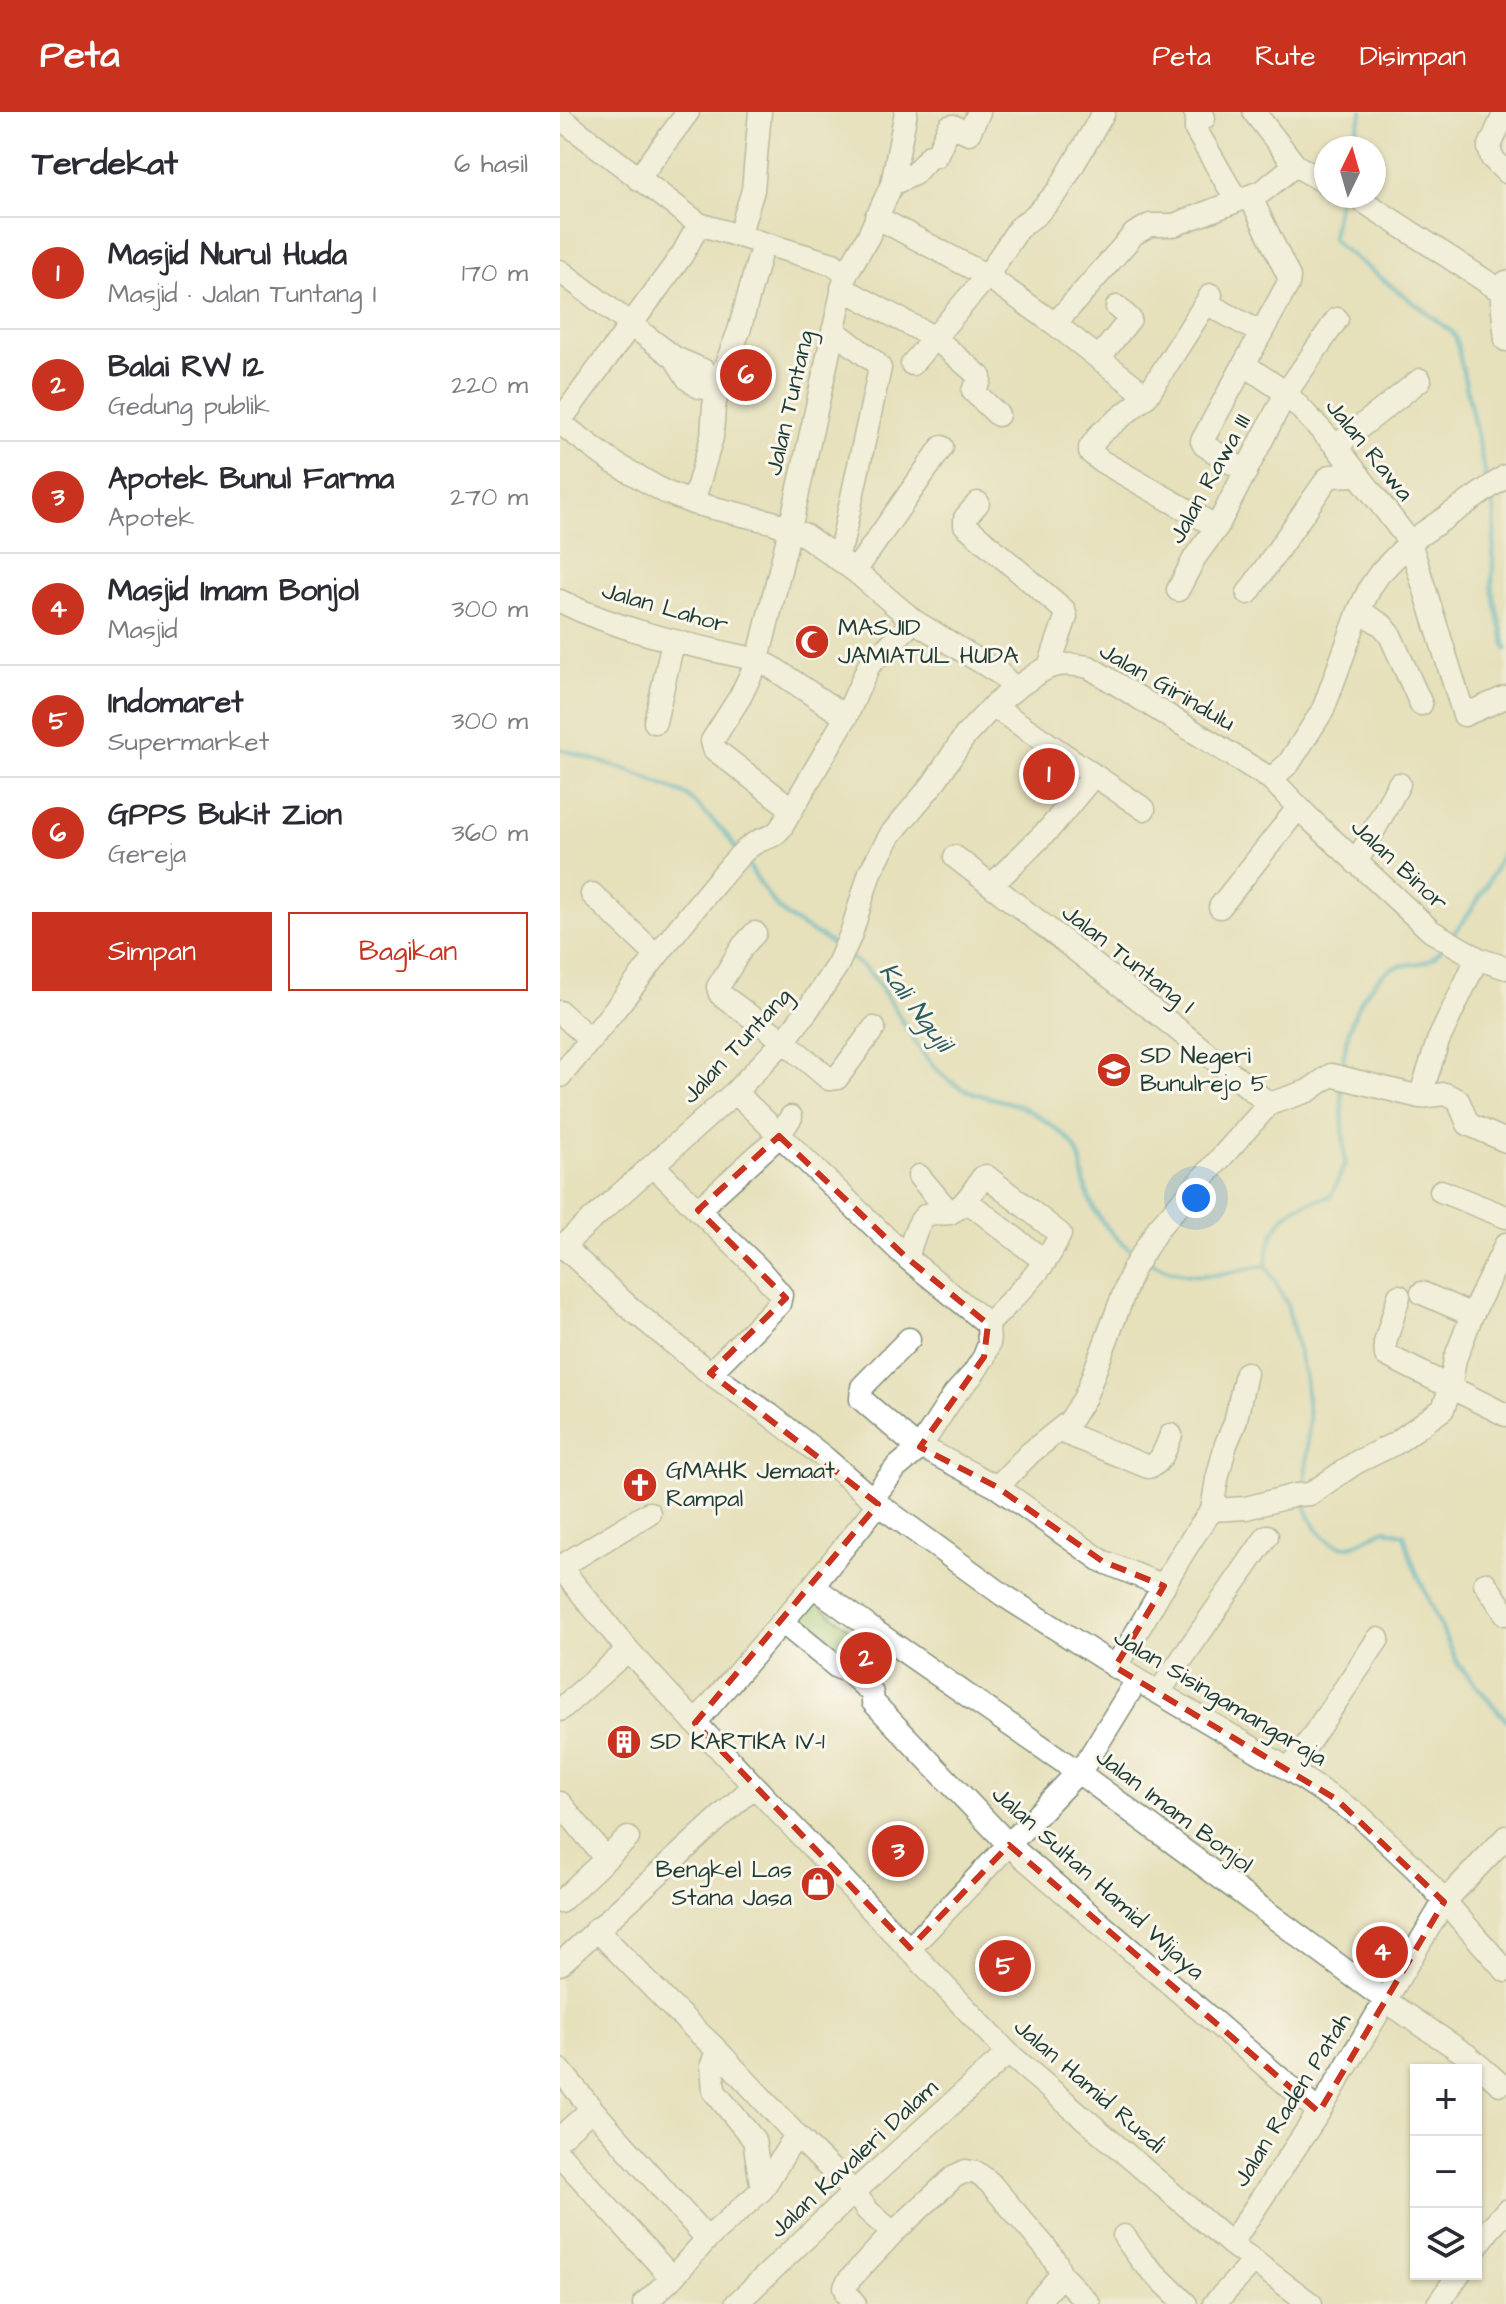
<!DOCTYPE html>
<html lang="id">
<head>
<meta charset="utf-8">
<style>
  :root { --surface:#fff; --page:#f2f2f3; --text:#2b2b33; --muted:#7c7c81; --line:#e1e1e2; --accent:#c8321e }
  body { margin:0; font-family:"Architects Daughter",sans-serif; background:var(--page); color:var(--text) }
  .controls { position:absolute; right:24px; bottom:24px; display:grid; overflow:hidden; border-radius:0px; box-shadow:0 2px 6px #0004 }
  .controls button { width:72px; height:72px; display:grid; place-items:center; padding:0; border:0; border-bottom:2px solid var(--line); background:var(--surface); color:var(--text); font:40px sans-serif }
  .compass { position:absolute; left:754px; top:24px; width:72px; height:72px; border-radius:50%; background:var(--surface); box-shadow:0 2px 6px #0004; rotate:5deg }
  .you { position:absolute; left:636px; top:1086px; width:28px; height:28px; margin:-20px; border:6px solid #fff; border-radius:50%; background:#1a73e8; box-shadow:0 0 0 12px #1a73e833 }
  .badge { display:grid; place-items:center; width:52px; height:52px; border-radius:50%; background:var(--accent); color:#fff; font-size:26px; font-weight:700 }
  .pin { position:absolute; translate:-50% -50%; border:4px solid #fff; box-shadow:0 2px 8px #0006 }
  .list { margin:0; padding:0; list-style:none }
  h2 { display:flex; justify-content:space-between; align-items:center; height:104px; margin:0; padding:0 32px; font-size:34px }
  h2 small { font-size:26px; font-weight:400; color:var(--muted) }
  .list li { display:grid; grid-template-columns:52px 1fr auto; gap:24px; align-items:center; box-sizing:border-box; height:112px; padding:0 32px; border-top:2px solid var(--line) }
  .list b { display:block; font-size:30px; white-space:nowrap }
  .list p { margin:0; font-size:26px; white-space:nowrap; color:var(--muted) }
  .list em { font-size:26px; font-style:normal; color:var(--muted) }
  .actions { display:flex; gap:16px; padding:24px 32px }
  .actions a { flex:1; padding:18px 0; border:2px solid var(--accent); border-radius:0px; text-align:center; font-size:28px; color:var(--accent) }
  .actions .main { background:var(--accent); color:#fff }
  .icon { flex:none; width:44px; height:44px; fill:none; stroke:currentColor; stroke-width:2; stroke-linecap:round; stroke-linejoin:round }
  .map { position:relative; flex:none; width:946px; height:2192px; overflow:hidden }
  header { display:flex; align-items:center; gap:48px; box-sizing:border-box; height:112px; padding:0 40px; background:var(--accent); color:#fff }
  header strong { font-size:38px }
  nav { display:flex; gap:44px; margin-inline-start:auto; font-size:28px }
  main { display:flex }
  aside { flex:1; background:var(--surface) }
  .map>svg:first-child { display:block }
  .green { fill:#a3c974; stroke:#618354; stroke-width:2 }
  .lines { fill:none; stroke-linecap:round; stroke-linejoin:round }
  .stream { stroke:#46adc6; stroke-width:5 }
  .minor-casing { stroke:#828e78; stroke-width:25 }
  .minor { stroke:#fff; stroke-width:22 }
  .marked { fill:none; stroke:#c8321e; stroke-width:6; stroke-dasharray:16 10; stroke-linejoin:round }
  .labels { text-anchor:middle; dominant-baseline:central; stroke-width:6; stroke-linejoin:round; paint-order:stroke }
  .street-label { font-size:24px; fill:#1f3d34; stroke:#fbf7ec }
  .poi-label { font-size:24px; fill:#1f3d34; stroke:#fbf7ec; text-anchor:start }
  .water-label { font-size:26px; font-style:italic; fill:#2b5f60; stroke:#fbf7ec }
</style>
</head>
<body>
<header>
<strong>Peta</strong>
<nav><a>Peta</a><a>Rute</a><a>Disimpan</a></nav>
</header>
<main>
<aside>
<h2>Terdekat<small>6 hasil</small></h2>
<ul class="list">
<li><span class="badge">1</span><div><b>Masjid Nurul Huda</b><p>Masjid · Jalan Tuntang I</p></div><em>170 m</em></li>
<li><span class="badge">2</span><div><b>Balai RW 12</b><p>Gedung publik</p></div><em>220 m</em></li>
<li><span class="badge">3</span><div><b>Apotek Bunul Farma</b><p>Apotek</p></div><em>270 m</em></li>
<li><span class="badge">4</span><div><b>Masjid Imam Bonjol</b><p>Masjid</p></div><em>300 m</em></li>
<li><span class="badge">5</span><div><b>Indomaret</b><p>Supermarket</p></div><em>300 m</em></li>
<li><span class="badge">6</span><div><b>GPPS Bukit Zion</b><p>Gereja</p></div><em>360 m</em></li>
</ul>
<div class="actions"><a class="main">Simpan</a><a>Bagikan</a></div>
</aside>
<div class="map">
<svg width="946" height="2192" viewBox="0 0 946 2192">
  <rect width="100%" height="100%" fill="#fbf7ec"/>
  <filter id="ink" filterUnits="userSpaceOnUse"><feTurbulence type="fractalNoise" baseFrequency=".0125" numOctaves="2"/><feDisplacementMap in="SourceGraphic" scale="16" xChannelSelector="R" yChannelSelector="G"/><feConvolveMatrix kernelMatrix="1 2 1 2 8 2 1 2 1" color-interpolation-filters="sRGB"/></filter>
  <filter id="wash" filterUnits="userSpaceOnUse"><feTurbulence type="fractalNoise" baseFrequency=".006" numOctaves="4" result="noise"/><feDisplacementMap in="SourceGraphic" scale="32" xChannelSelector="R" yChannelSelector="G"/><feGaussianBlur stdDeviation="1.8" result="paint"/><feColorMatrix in="noise" values="0 0 0 0 0 0 0 0 0 0 0 0 0 0 0 0 0 1.4 0 .05"/><feComposite in="paint" operator="in"/></filter>
  <g filter="url(#wash)">
    <rect width="100%" height="100%" fill="#e6e0bb"/>
    <path class="green" d="M 253,1488 L 298,1523 L 284,1542 L 238,1506 Z"/>
    <g class="lines">
      <path class="stream" d="M 791,36 L 802,0
        M 779,84 L 772,126 L 779,134 L 892,220 L 896,227 L 927,371
        M 931,384 L 935,402 L 932,476 L 946,537
        M 0,637 L 70,659 L 127,683 L 165,721 L 178,739
        M 184,747 C 198,766 211,794 231,807 C 247,818 264,825 279,837
        M 892,824 C 918,791 930,770 946,732
        M 287,843 C 295,849 305,855 311,863 C 340,896 357,949 396,973 C 414,984 435,986 454,992 C 472,998 492,1013 506,1025 C 525,1043 520,1058 527,1080 C 534,1104 555,1128 576,1141
        M 782,960 C 785,925 793,892 818,867 C 823,862 827,858 833,856 C 856,848 865,858 883,835
        M 584,1146 C 627,1173 660,1163 706,1153 L 727,1192 L 745,1267 L 749,1307 L 745,1377
        M 706,1153 C 708,1130 717,1103 740,1094 C 750,1089 761,1087 771,1084 L 785,1052 L 781,974
        M 745,1387 C 745,1406 767,1438 790,1434 C 801,1432 814,1421 825,1417 L 844,1423 L 852,1450 L 897,1551 L 946,1608"/>
    </g>
  </g>
  <g filter="url(#ink)">
    <g class="lines">
      <g class="minor-casing">
        <path id="minor" d="M 635,0 L 644,6 L 636,12 L 636,18 L 677,89
          M 694,0 L 735,53 L 766,71
          M 945,0 L 929,36 L 932,46 L 946,60
          M 0,6 L 139,112 L 273,152 L 286,162 L 230,417 L 198,548 L 180,585 L 152,629 L 154,637 L 232,697
          M 78,67 L 128,0
          M 332,72 L 354,62 L 371,43 L 376,44 L 389,15 L 393,14 L 409,21 L 419,0
          M 795,84 L 941,179
          M 316,105 L 427,164 L 495,212 L 587,284
          M 179,124 L 193,78 L 200,0
          M 0,159 L 115,246 L 143,258 L 151,265 L 150,274 L 146,276 L 139,275 L 128,267 L 115,246
          M 286,162 L 308,125 L 332,72 L 346,0
          M 946,170 L 941,179 L 946,228
          M 282,176 L 375,226 L 420,265 L 420,268 L 413,279 L 438,303
          M 651,183 L 587,284 L 540,322 L 530,336 L 530,340 L 541,349 L 657,415
          M 646,191 L 701,221
          M 495,212 L 574,122 L 590,113 L 614,113 L 703,79 L 735,53
          M 273,218 L 315,250 L 320,256 L 282,431 L 276,445
          M 539,246 L 570,207 L 557,195
          M 352,252 L 427,164 L 459,116 L 478,101 L 498,79 L 544,0
          M 685,253 L 726,281 L 776,334 L 850,430 L 904,603 L 946,585
          M 0,309 L 122,143 L 139,112
          M 0,311 L 51,349 L 105,380 L 133,391 L 212,410 L 243,422 L 295,459 L 354,509 L 439,561 L 455,577 C 486,556 489,548 529,555 L 711,667 L 729,651 L 763,598 L 799,499 L 811,474 L 820,461 L 850,430 L 946,364
          M 776,334 L 860,268
          M 686,360 L 644,333 L 642,329 L 728,172 L 729,165 L 690,84
          M 133,391 L 152,325 L 154,294 L 162,262 L 179,219 L 203,131
          M 418,391 L 405,406 L 405,413 L 504,498 L 506,505 L 489,554
          M 295,459 L 382,335
          M 618,478 L 635,445 L 657,415 L 726,281 L 777,207
          M 688,481 L 767,367 L 771,364 L 799,363
          M 0,489 C 62,520 130,533 198,548 L 210,554 L 286,605
          M 799,499 L 822,513 L 829,521 L 861,592
          M 95,610 L 113,530
          M 534,663 L 584,697
          M 711,667 L 751,708 L 871,819 L 919,847 L 946,856
          M 395,745 L 611,912 L 709,992
          M 796,751 L 839,672
          M 432,773 L 490,716 L 534,663 L 433,594
          M 32,782 L 96,843
          M 660,795 L 738,696
          M 195,821 L 183,834 L 158,875 L 160,882 L 224,929 L 269,967 L 277,966 L 314,916
          M 0,900 L 31,928
          M 0,964 C 60,895 112,820 172,752 C 178,745 187,735 195,731 C 206,724 211,728 221,716 L 286,605 L 309,553 L 354,509
          M 175,980 L 347,1146 L 428,1212
          M 860,985 L 878,929 L 914,853 L 919,847
          M 94,1054 L 138,1098 L 219,1024 L 231,1005
          M 359,1064 L 390,1101
          M 881,1079 L 946,1105
          M 407,1089 L 484,1149
          M 138,1098 L 199,1157 L 221,1183 L 219,1192 L 150,1261
          M 3,1134 L 70,1196 L 150,1261 L 210,1303 L 265,1346 L 318,1392 L 443,1483 L 577,1568 L 730,1658 L 800,1704 L 857,1758 L 946,1859
          M 0,1136 L 175,980 L 224,929 L 247,899 L 278,852 L 291,822 L 310,760 L 331,722 L 373,672 L 405,624 L 433,594 L 455,577
          M 862,1181 L 912,1203
          M 839,1184 L 825,1231 L 826,1243 L 946,1303
          M 349,1227 L 302,1275 L 301,1287 L 359,1337 L 367,1338 L 437,1375 L 470,1341 L 510,1309 L 525,1285 L 573,1157 L 599,1115 L 709,992 L 748,979 L 771,963 L 860,985 L 885,982 L 898,988 L 908,1012 L 946,1029
          M 500,1319 L 588,1355 C 602,1353 606,1334 611,1323
          M 437,1375 L 542,1449 L 604,1474
          M 312,1387 L 336,1356 L 359,1337 L 394,1283 L 413,1262 L 424,1245 L 429,1232 L 428,1212 C 453,1186 487,1156 500,1122 L 426,1064 L 423,1065 C 414,1077 404,1097 388,1101 C 380,1103 371,1098 364,1105 C 355,1114 351,1135 347,1146
          M 652,1398 L 657,1367 L 666,1332 L 675,1311 L 686,1261
          M 0,1455 L 68,1538 L 194,1674 L 448,1941 L 671,2132 L 751,2192
          M 0,1455 L 89,1401
          M 925,1471 L 946,1502
          M 253,1474 L 309,1515 L 518,1660 L 832,1893 L 908,1944 L 940,1972
          M 222,1510 L 277,1555 L 290,1561 L 312,1581 L 313,1590 L 449,1733 L 759,2000
          M 555,1555 C 589,1504 615,1447 652,1398 L 686,1396 L 736,1383 L 750,1382 L 797,1350 L 836,1331 L 883,1297 L 890,1277 L 895,1247 L 912,1203 L 946,1132
          M 599,1580 L 707,1424
          M 0,1598 L 68,1538
          M 135,1611 L 253,1474 L 318,1392
          M 730,1658 L 818,1527
          M 0,1691 L 46,1747
          M 0,1790 L 68,1726
          M 36,1817 L 112,1895 L 157,1938 L 236,2023 L 294,2080 L 307,2098 L 333,2121
          M 350,1836 L 518,1660 L 527,1649 L 577,1568
          M 0,1852 L 194,1674
          M 157,1938 L 152,1953 L 154,1979 L 194,2028 L 202,2078
          M 0,1958 L 32,1997
          M 0,2026 L 32,1997 L 147,2127
          M 0,2043 L 112,2166
          M 564,2124 L 582,2149 L 626,2192
          M 671,2132 L 759,2000 L 884,1790 L 946,1725
          M 916,2136 L 928,2119 L 946,2099
          M 501,2163 L 529,2192
          M 84,2192 L 112,2166 L 147,2127 L 202,2078 L 236,2023
          M 176,2192 L 294,2080 L 448,1941
          M 295,2192 L 288,2183 L 285,2175 L 289,2168 L 333,2121 L 395,2064 L 406,2059 L 417,2061 L 429,2070 L 485,2135 L 496,2150 L 501,2163 L 476,2192
          M 654,2192 L 694,2149
          M 878,2192 L 899,2162"/>
      </g>
      <use href="#minor" class="minor"/>
    </g>
  </g>
  <path d="M0 0H946V2192H0ZM 219,1024 L 347,1146 L 428,1212 L 424,1245 L 360,1335 L 437,1375 L 542,1449 L 604,1474 L 555,1555 L 776,1687 L 884,1790 L 759,2000 L 449,1733 L 350,1836 L 135,1611 L 318,1392 L 150,1261 L 226,1186 L 138,1098 Z" fill="#e6e0bb" fill-opacity=".55" fill-rule="evenodd"/>
  <path class="marked" d="M 219,1024 L 347,1146 L 428,1212 L 424,1245 L 360,1335 L 437,1375 L 542,1449 L 604,1474 L 555,1555 L 776,1687 L 884,1790 L 759,2000 L 449,1733 L 350,1836 L 135,1611 L 318,1392 L 150,1261 L 226,1186 L 138,1098 Z"/>
  <defs>
    <g id="mosque-disc" transform="scale(1.8)"><circle r="9.5" fill="#c8321e" stroke="#fbf7ec"/><path d="M3.5-4.9A6 6 0 1 0 3.5 4.9A5 5 0 1 1 3.5-4.9Z" fill="#fff"/></g>
    <g id="school-disc" transform="scale(1.8)"><circle r="9.5" fill="#c8321e" stroke="#fbf7ec"/><path d="M0-5L7-2L0 1L-7-2ZM-4 1L0 2.5L4 1V4Q0 6-4 4Z" fill="#fff"/></g>
    <g id="church-disc" transform="scale(1.8)"><circle r="9.5" fill="#c8321e" stroke="#fbf7ec"/><path d="M-1.2-6h2.4v3.5h3.3v2.4h-3.3V6h-2.4V-.1h-3.3v-2.4h3.3Z" fill="#fff"/></g>
    <g id="building-disc" transform="scale(1.8)"><circle r="9.5" fill="#c8321e" stroke="#fbf7ec"/><path d="M-4-6H4V6H1V3H-1V6H-4ZM-2.5-4.3h1.7v1.8h-1.7ZM.8-4.3h1.7v1.8H.8ZM-2.5-1h1.7V.8h-1.7ZM.8-1h1.7V.8H.8Z" fill="#fff"/></g>
    <g id="shop-disc" transform="scale(1.8)"><circle r="9.5" fill="#c8321e" stroke="#fbf7ec"/><path d="M-5-2.5h2.3a2.7 3.5 0 0 1 5.4 0H5L5.5 6h-11ZM-1.5-2.5h3a1.5 2.3 0 0 0-3 0Z" fill="#fff"/></g>
  </defs>
  <g fill-rule="evenodd">
    <use href="#mosque-disc" x="252" y="530"/>
    <use href="#school-disc" x="554" y="958"/>
    <use href="#church-disc" x="80" y="1373"/>
    <use href="#building-disc" x="64" y="1630"/>
    <use href="#shop-disc" x="258" y="1772"/>
  </g>
  <g class="labels">
    <g class="street-label">
      <text transform="translate(230 291) rotate(-77)">Jalan Tuntang</text>
      <text transform="translate(809 338) rotate(51)">Jalan Rawa</text>
      <text transform="translate(650 367) rotate(-61)">Jalan Rawa III</text>
      <text transform="translate(105 496) rotate(16)">Jalan Lahor</text>
      <text transform="translate(607 575) rotate(30)">Jalan Girindulu</text>
      <text transform="translate(839 753) rotate(43)">Jalan Binor</text>
      <text transform="translate(568 847) rotate(38)">Jalan Tuntang I</text>
      <text transform="translate(177 934) rotate(-47)">Jalan Tuntang</text>
      <text transform="translate(660 1586) rotate(31)">Jalan Sisingamangaraja</text>
      <text transform="translate(614 1699) rotate(37)">Jalan Imam Bonjol</text>
      <text transform="translate(538 1771) rotate(42)">Jalan Sultan Hamid Wijaya</text>
      <text transform="translate(529 1974) rotate(41)">Jalan Hamid Rusdi</text>
      <text transform="translate(732 1988) rotate(-58)">Jalan Raden Patah</text>
      <text transform="translate(294 2047) rotate(-43)">Jalan Kavaleri Dalam</text>
    </g>
    <g class="poi-label">
      <text x="278" y="516">MASJID<tspan x="278" dy="28">JAMIATUL HUDA</tspan></text>
      <text x="580" y="944">SD Negeri<tspan x="580" dy="28">Bunulrejo 5</tspan></text>
      <text x="106" y="1359">GMAHK Jemaat<tspan x="106" dy="28">Rampal</tspan></text>
      <text x="90" y="1630">SD KARTIKA IV-1</text>
      <text x="232" y="1758" text-anchor="end">Bengkel Las<tspan x="232" dy="28">Stana Jasa</tspan></text>
    </g>
    <g class="water-label">
      <text transform="translate(356 895) rotate(53)">Kali Ngujil</text>
    </g>
  </g>
</svg>
<div class="controls">
<button>+</button>
<button>−</button>
<button><svg class="icon" aria-label="layers" viewBox="0 0 24 24"><path d="M12 4l9 5-9 5-9-5zM3 14l9 5 9-5"/></svg></button>
</div>
<svg class="compass" viewBox="-18 -18 36 36"><path d="M0-13l5 13h-10z" fill="#e53935"/><path d="M0 13l5-13h-10z" fill="#7c7c81"/></svg>
<div class="you"></div>
<div class="pin badge" style="left:489px;top:662px">1</div>
<div class="pin badge" style="left:306px;top:1546px">2</div>
<div class="pin badge" style="left:338px;top:1739px">3</div>
<div class="pin badge" style="left:822px;top:1840px">4</div>
<div class="pin badge" style="left:445px;top:1854px">5</div>
<div class="pin badge" style="left:186px;top:263px">6</div>
</div>
</main>
</body>
</html>
